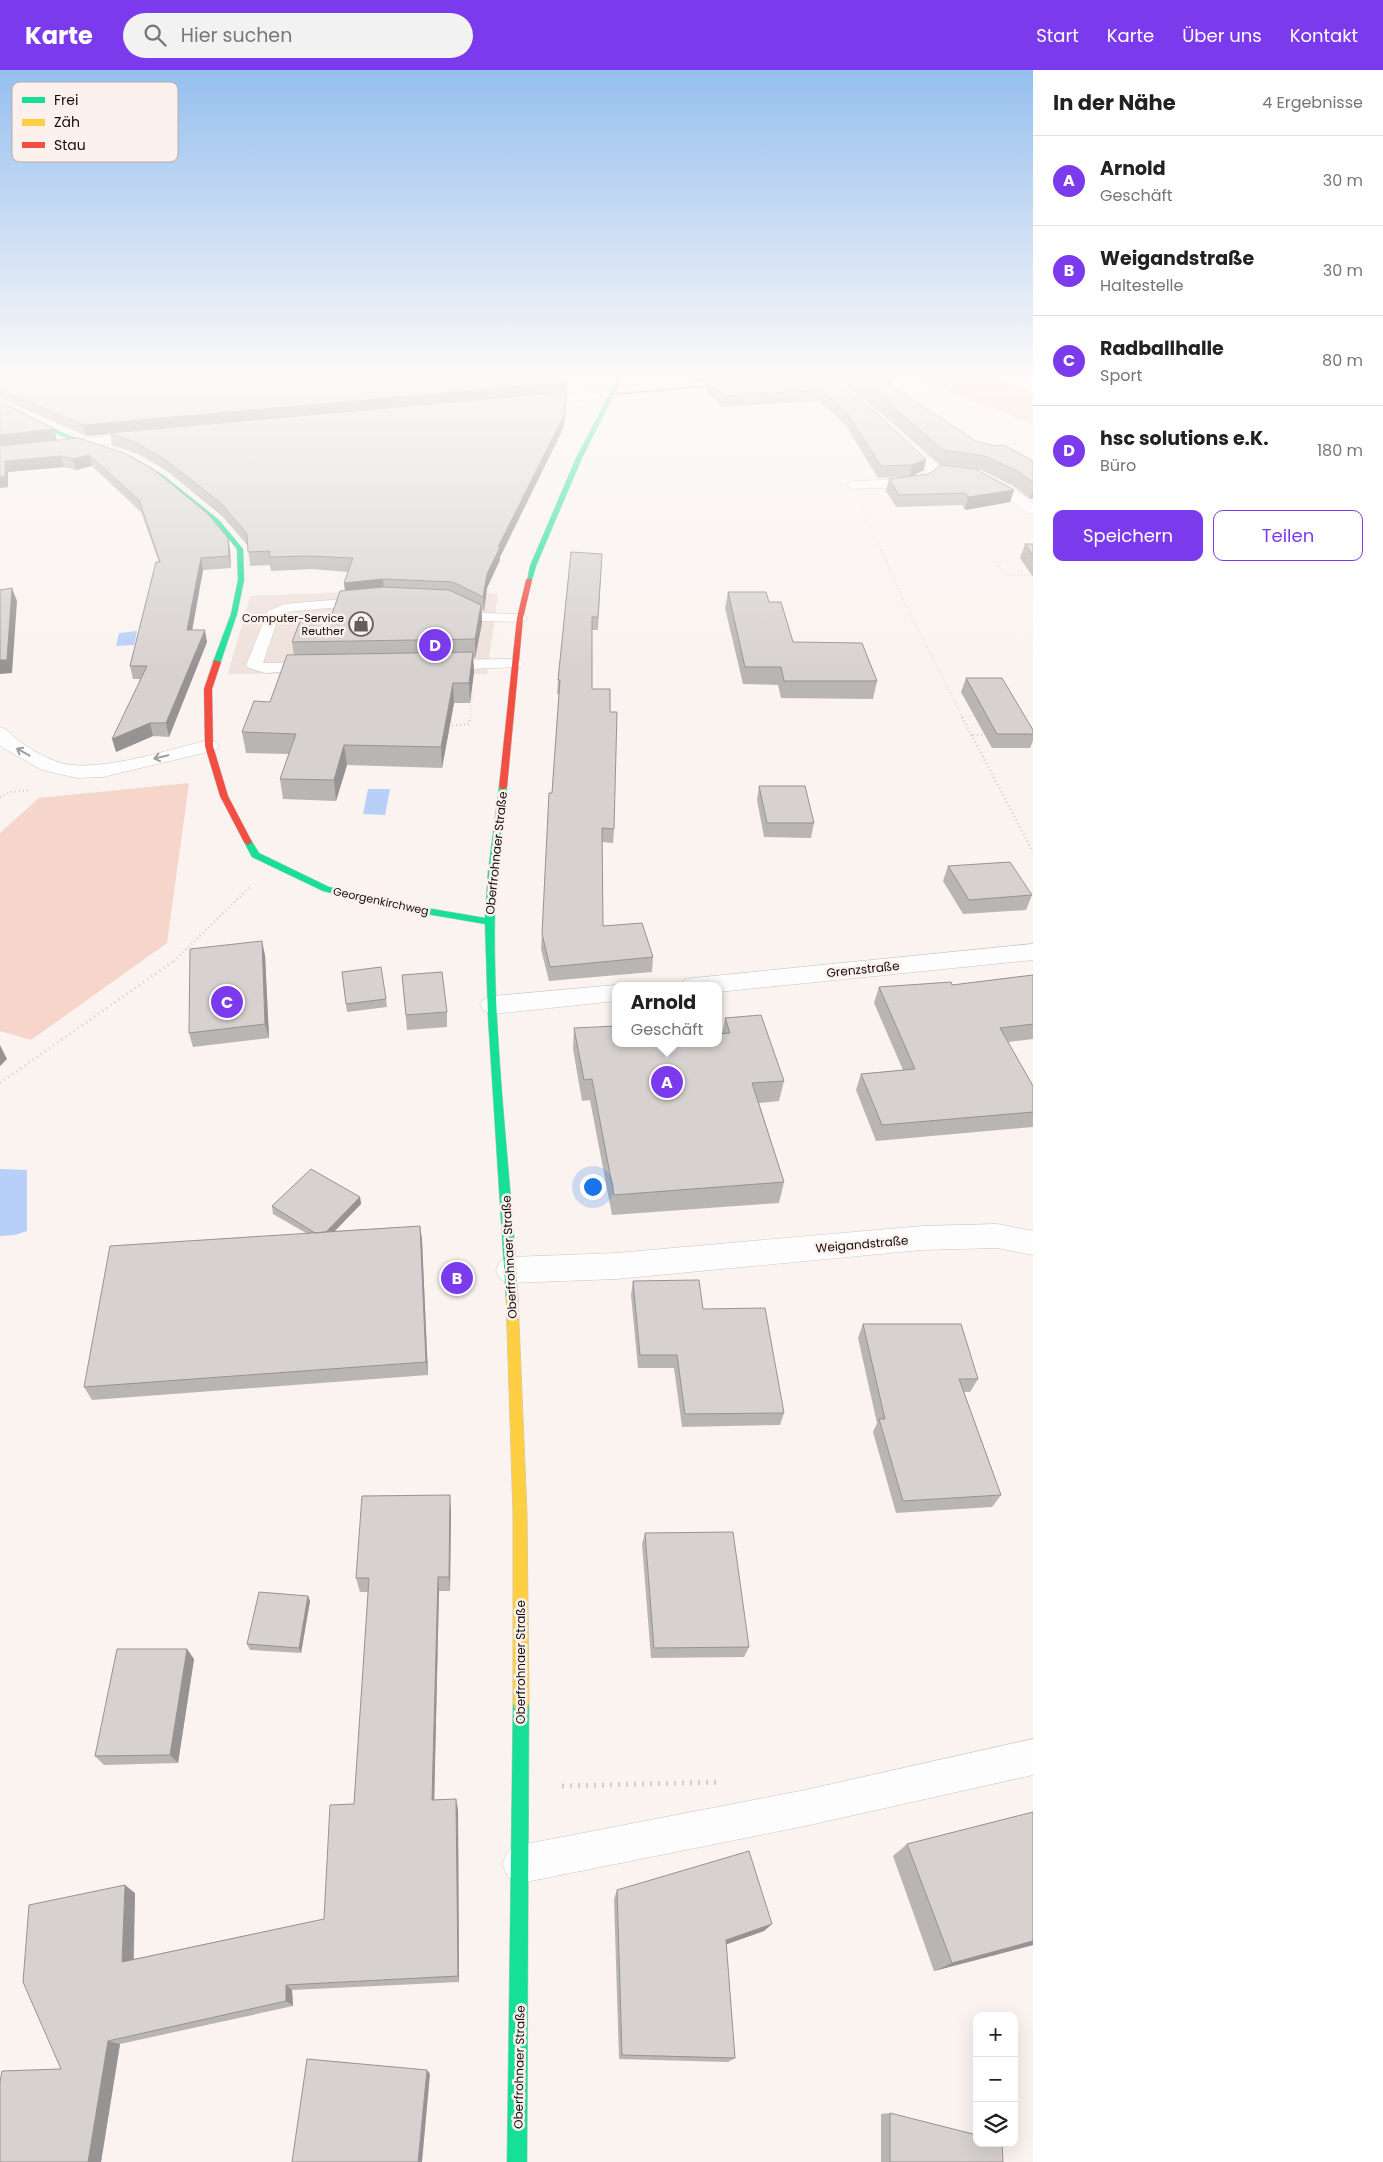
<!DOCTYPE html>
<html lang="de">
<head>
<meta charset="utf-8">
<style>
  :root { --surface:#fff; --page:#f2f2f2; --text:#222; --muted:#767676; --line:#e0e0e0; --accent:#7c3aed }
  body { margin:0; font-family:Poppins,sans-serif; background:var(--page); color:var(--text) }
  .controls { position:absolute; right:15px; bottom:15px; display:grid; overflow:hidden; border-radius:10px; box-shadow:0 5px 20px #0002 }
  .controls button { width:45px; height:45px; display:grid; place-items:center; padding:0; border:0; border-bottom:1px solid var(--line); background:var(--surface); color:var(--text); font:25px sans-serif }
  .you { position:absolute; left:592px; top:1116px; width:18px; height:18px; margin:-12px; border:4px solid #fff; border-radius:50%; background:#1a73e8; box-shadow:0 0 0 8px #1a73e833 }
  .badge { display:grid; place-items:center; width:32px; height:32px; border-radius:50%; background:var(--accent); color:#fff; font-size:16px; font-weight:700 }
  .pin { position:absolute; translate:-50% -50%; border:2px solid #fff; box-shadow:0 1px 5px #0006 }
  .popup { position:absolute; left:612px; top:912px; width:110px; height:65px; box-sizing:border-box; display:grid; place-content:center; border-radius:10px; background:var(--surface); filter:drop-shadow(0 1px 4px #0005); font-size:16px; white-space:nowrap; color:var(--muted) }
  .popup b { font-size:19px; color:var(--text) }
  .popup::after { content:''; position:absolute; left:50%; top:100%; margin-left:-10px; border:10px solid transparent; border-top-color:var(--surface) }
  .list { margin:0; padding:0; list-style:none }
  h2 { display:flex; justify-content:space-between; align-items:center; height:65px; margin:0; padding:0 20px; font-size:21px }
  h2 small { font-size:16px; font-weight:400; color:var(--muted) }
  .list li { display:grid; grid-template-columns:32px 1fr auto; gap:15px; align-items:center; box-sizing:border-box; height:90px; padding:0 20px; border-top:1px solid var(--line) }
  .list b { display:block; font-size:19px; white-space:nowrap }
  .list p { margin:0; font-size:16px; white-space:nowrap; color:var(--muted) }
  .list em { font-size:16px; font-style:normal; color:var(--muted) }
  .actions { display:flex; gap:10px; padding:15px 20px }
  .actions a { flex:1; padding:11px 0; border:1px solid var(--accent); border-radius:10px; text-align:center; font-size:18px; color:var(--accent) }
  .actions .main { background:var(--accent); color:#fff }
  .icon { flex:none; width:28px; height:28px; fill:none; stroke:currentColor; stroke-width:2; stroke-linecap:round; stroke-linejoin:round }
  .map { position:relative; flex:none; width:1033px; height:2092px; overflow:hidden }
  header { display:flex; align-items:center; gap:30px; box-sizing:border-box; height:70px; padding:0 25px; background:var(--accent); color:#fff }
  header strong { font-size:24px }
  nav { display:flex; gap:28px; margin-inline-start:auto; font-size:18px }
  .search { width:350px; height:45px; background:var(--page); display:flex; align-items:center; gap:12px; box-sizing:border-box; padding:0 18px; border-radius:28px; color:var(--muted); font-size:19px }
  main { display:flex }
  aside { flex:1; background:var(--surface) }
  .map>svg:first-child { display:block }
  .built { fill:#efe1db }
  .green { fill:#f6d6ca }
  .forest { fill:#f7ccbc }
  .water { fill:#b8cff7 }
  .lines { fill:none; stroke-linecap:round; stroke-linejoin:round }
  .lane-casing { stroke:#cbc5c3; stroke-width:1 }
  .street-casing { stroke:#cbc5c3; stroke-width:1 }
  .fast-casing { stroke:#cbc5c3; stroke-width:1 }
  .slow-casing { stroke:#cbc5c3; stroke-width:1 }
  .jam-casing { stroke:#cbc5c3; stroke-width:1 }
  .path-far4 { stroke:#d1cfce; stroke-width:1; stroke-dasharray:0.5 2; stroke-linecap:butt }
  .path-far3 { stroke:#d1cfce; stroke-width:2; stroke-dasharray:0.5 2.5; stroke-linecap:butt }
  .path-far2 { stroke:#d1cfce; stroke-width:2.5; stroke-dasharray:1 3; stroke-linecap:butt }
  .path-far1 { stroke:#d1cfce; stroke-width:3; stroke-dasharray:1 4; stroke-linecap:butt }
  .path { stroke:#d1cfce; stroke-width:5; stroke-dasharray:2 6; stroke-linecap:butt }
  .lane { fill:#fefdfd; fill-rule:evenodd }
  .street { fill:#fefdfd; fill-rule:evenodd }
  .fast { fill:#16e098; fill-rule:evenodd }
  .slow { fill:#ffcf43; fill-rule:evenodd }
  .jam { fill:#f24e42; fill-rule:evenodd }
  .wall { fill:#b9b5b3 }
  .shaded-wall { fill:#969392 }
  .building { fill:#d7d2d0; stroke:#969392 }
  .oneway { stroke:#a09d9d }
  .labels { text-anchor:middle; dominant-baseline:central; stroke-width:5; stroke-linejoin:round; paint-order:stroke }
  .far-poi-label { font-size:11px; fill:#120e0d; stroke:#fdf1ed; text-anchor:end }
  .far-street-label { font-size:11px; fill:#120e0d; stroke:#fdf1ed }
  .street-label { font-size:12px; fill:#120e0d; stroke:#fdf1ed }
  .key { fill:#fdf1ed; stroke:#b6adaa; stroke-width:1 }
  .key-label { font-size:14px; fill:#120e0d }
</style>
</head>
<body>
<header>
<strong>Karte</strong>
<div class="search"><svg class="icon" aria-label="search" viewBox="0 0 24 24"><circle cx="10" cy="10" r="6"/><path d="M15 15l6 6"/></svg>Hier suchen</div>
<nav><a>Start</a><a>Karte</a><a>Über uns</a><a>Kontakt</a></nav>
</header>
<main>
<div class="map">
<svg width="1033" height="2092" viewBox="0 0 1033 2092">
  <rect width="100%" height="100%" fill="#faf3f0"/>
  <path class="built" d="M 641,305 L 773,305 L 663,315 L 649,313 L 643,310 Z
    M 434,519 L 498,524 L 487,604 L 228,604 L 250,526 Z"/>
  <path class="green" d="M 189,713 L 167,873 L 31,970 L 0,961 L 0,763 L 39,728 Z"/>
  <path class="forest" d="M 907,305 L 987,305 L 1033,323 L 1033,354 Z"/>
  <path class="water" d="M 137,561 L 134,575 L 116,576 L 119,563 Z
    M 368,719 L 390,719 L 385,745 L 363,744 Z
    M 0,1099 L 27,1100 L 27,1161 L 15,1165 L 0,1166 Z"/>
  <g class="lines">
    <g class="lane-casing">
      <path id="lane" d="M 991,305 L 1006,305 L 1033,316 L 1033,323 Z
        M 367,527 L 372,528 L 374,531 L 372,534 L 287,542 L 279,546 L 263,593 L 314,592 L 319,594 L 322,597 L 319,600 L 265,603 L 249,598 L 246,595 L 268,541 L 284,534 Z
        M 453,528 L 483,543 L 520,544 L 525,545 L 527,548 L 525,551 L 520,552 L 480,551 L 448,535 L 446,532 L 448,529 Z
        M 516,589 L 521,591 L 524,594 L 521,597 L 442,600 L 437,598 L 434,595 L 437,592 L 442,590 Z
        M 1033,1669 L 1033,1705 L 805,1756 L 521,1813 L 508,1807 L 502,1794 L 508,1781 L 521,1775 L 805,1720 Z"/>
    </g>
    <g class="street-casing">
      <path id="street" d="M 612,320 L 618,324 L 616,327 L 529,335 L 523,331 L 529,327 Z
        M 148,362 L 155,366 L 153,369 L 0,386 L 0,378 Z
        M 898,364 L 903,365 L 939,397 L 980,402 L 1012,418 L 1033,433 L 1033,444 L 1028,443 L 1002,424 L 972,409 L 930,404 L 893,371 L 891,368 L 893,365 Z
        M 924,406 L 931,410 L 929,413 L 906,417 L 853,419 L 846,415 L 853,411 L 906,409 Z
        M 0,657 C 9,659 11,665 18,670 C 28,678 43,686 55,691 C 91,706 170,679 209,670 L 216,672 L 219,676 L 216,680 L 103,707 L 77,708 L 42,700 L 3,678 L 0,675 Z
        M 1033,874 L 1033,890 L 718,922 L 718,916 L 681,916 L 684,910 L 693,908 Z
        M 616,915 L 620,916 L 616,916 L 616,931 L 493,944 L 484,941 L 480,935 L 484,929 L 493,926 Z
        M 997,1154 L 1033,1161 L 1033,1185 L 997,1178 L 922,1180 L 616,1209 L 511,1213 L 500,1209 L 496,1200 L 500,1191 L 511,1187 L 616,1183 L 922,1156 Z"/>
    </g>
    <g class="fast-casing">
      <path id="fast" d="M 617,305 L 621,305 L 620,312 L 582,388 L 536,496 L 532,510 L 527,511 L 530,496 L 576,388 L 616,312 Z
        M 816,305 L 841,305 L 791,310 L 789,309 Z
        M 0,331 L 65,364 L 134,388 L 163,405 L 219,450 L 243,479 L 244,510 L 237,544 L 220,594 L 213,592 L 231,544 L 238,510 L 237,479 L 215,452 L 159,407 L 130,390 L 61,366 L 0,335 Z
        M 503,714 L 507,717 C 502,757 496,797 495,838 C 492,968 511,1098 518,1228 L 517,1232 L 512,1233 L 507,1232 L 506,1228 L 488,947 L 485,854 L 415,842 L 323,821 L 252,787 L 244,772 L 248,769 L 251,770 L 259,783 L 329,817 L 415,836 L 485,848 L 488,802 L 499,717 Z
        M 521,1625 L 527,1627 L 529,1633 L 527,2092 L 507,2092 L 513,1633 L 515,1627 Z"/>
    </g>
    <g class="slow-casing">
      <path id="slow" d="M 512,1223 L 517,1224 L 518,1228 L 527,1444 L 529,1633 L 527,1639 L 521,1641 L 515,1639 L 513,1633 L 513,1444 L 506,1228 L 507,1224 Z"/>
    </g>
    <g class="jam-casing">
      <path id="jam" d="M 743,312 L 745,314 L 612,325 L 610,324 Z
        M 529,508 L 532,510 L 523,548 L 507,717 L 503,720 L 499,717 L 517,548 L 526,510 Z
        M 214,590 L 221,592 L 212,619 L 213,676 L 228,726 L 252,772 L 248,775 L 244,772 L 220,726 L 205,676 L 204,619 Z"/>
    </g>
    <path class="path-far4" d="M 915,305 L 1033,350
      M 863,439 L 871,457"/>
    <path class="path-far3" d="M 870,455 L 904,532 L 962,646
      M 1001,492 L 995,492 L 1004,505 L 1032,505
      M 1021,646 L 1033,646
      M 470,648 L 473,619
      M 963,648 L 962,646 L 977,646"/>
    <path class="path-far2" d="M 962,647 L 1033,782
      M 448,656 L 469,654 L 470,647
      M 973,665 L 985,665
      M 0,727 L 11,722 L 31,720
      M 174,891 L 251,816"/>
    <path class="path-far1" d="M 0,1013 L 175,890"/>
    <path class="path" d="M 562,1716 L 721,1712"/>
    <use href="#lane" class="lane"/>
    <use href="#street" class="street"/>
    <use href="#fast" class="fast"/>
    <use href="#slow" class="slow"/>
    <use href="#jam" class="jam"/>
  </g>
  <path class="wall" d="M 0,305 L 568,305 L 564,357 L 500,487 L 500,490 L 487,518 L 484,541 L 482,540 L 482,553 L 475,588 L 473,588 L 474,602 L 470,633 L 454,633 L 442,698 L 347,695 L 336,731 L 283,729 L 280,709 L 289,684 L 246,683 L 242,662 L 270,632 L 294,585 L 292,572 L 331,547 L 345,520 L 344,513 L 348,502 L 312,499 L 271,501 L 270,495 L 250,496 L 248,476 L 223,447 L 167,401 L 138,384 L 112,375 L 110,364 L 86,366 L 0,328 Z
    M 688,305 L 765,305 L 695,312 Z
    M 827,305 L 924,400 L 912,406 L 929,404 L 941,395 L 940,395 L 882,344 L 840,311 L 840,305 L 892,305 L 893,306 L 891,315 L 976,371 L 1033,391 L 1033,428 L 1030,429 L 1013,416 L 981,400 L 976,400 L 1014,420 L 1010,432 L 965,440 L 962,435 L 896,437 L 886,421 L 889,409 L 900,407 L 878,408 L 845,354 L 819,331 L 722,337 L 706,322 L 707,311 Z
    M 0,331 L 57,370 L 13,375 L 79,368 L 228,468 L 230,480 L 231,498 L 203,500 L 192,560 L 207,572 L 169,667 L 153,666 L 116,682 L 140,609 L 133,609 L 130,596 L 159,492 L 141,442 L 92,396 L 76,400 L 64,397 L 8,402 L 8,417 L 0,418 Z
    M 1025,474 L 1033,474 L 1033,507 L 1020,488 Z
    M 602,484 L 598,560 L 592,560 L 592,619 L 614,759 L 613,773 L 602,772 L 603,856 L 653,887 L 652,902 L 549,911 L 541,879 L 542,864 L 559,624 L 557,624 L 558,610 Z
    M 728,522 L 769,532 L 793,572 L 877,611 L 873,629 L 781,628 L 778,615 L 743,614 L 725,538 Z
    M 966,608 L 1033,660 L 1033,671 L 1030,678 L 992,678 L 961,622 Z
    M 759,716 L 814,753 L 811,768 L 764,767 L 757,730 Z
    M 948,796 L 1032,825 L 1026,840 L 963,844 L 943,811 Z
    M 265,885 L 269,968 L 193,977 L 189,963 Z
    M 342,902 L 386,929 L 387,937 L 347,942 Z
    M 402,905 L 447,942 L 447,957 L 407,960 Z
    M 1033,905 L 1033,969 L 1008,972 L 1033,1016 L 1033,1057 L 876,1071 L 856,1020 L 861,1004 L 903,1000 L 874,933 L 879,917 L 952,915 Z
    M 725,948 L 784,1011 L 779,1031 L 759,1033 L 784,1112 L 779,1133 L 612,1145 L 590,1030 L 582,1031 L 573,979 L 574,958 L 616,973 L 722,964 Z
    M 360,1127 L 361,1134 L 335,1161 L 420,1156 L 422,1170 L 428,1305 L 92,1330 L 84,1317 L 306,1163 L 273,1144 L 272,1136 Z
    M 633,1211 L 703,1239 L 784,1343 L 780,1355 L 682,1357 L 674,1298 L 638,1298 L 631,1225 Z
    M 863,1254 L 978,1309 L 970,1322 L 964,1322 L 1001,1425 L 992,1437 L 896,1443 L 873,1362 L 877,1353 L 858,1268 Z
    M 451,1440 L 450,1521 L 439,1521 L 434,1730 L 458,1739 L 459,1912 L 292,1920 L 293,1936 L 120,1974 L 101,2092 L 0,2092 L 61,1999 L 135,1823 L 134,1889 L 324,1849 L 354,1734 L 368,1522 L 360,1522 L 356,1508 Z
    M 645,1463 L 749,1577 L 744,1587 L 651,1588 L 642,1474 Z
    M 308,1526 L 310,1531 L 301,1583 L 250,1580 L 247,1574 Z
    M 194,1589 L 178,1693 L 104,1695 L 95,1686 Z
    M 1033,1742 L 1033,1875 L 934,1901 L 893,1786 L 907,1774 Z
    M 617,1820 L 772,1854 L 764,1861 L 726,1874 L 735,1988 L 728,1992 L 619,1989 L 614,1829 Z
    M 890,2043 L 1003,2092 L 881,2092 L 881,2044 Z"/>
  <path class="shaded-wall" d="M 568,305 L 564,357 L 500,487 L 500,490 L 487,518 L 484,541 L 483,527 L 487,504 L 498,480 L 109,363 L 110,364 L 86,366 L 83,355 Z
    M 696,305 L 765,305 L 695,312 Z
    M 893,306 L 890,319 L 878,307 Z
    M 54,359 L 57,370 L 0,376 L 0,365 Z
    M 89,385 L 92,396 L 76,400 L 73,389 Z
    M 61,386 L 64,397 L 8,402 L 8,417 L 0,418 L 0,407 L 5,391 Z
    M 926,389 L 924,400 L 910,407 L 912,395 Z
    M 1014,420 L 1010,432 L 965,440 L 968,427 Z
    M 1033,421 L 1033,428 L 1030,429 Z
    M 228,468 L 230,480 L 231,498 L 229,486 Z
    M 201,488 L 203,500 L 190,572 L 187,560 Z
    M 383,509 L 384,523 L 346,527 L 344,513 Z
    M 12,518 L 17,531 L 12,603 L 0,604 L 0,590 Z
    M 481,535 L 482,553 L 475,588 L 475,569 Z
    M 205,560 L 207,572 L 169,667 L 166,653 Z
    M 473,582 L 474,602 L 470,633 L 469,613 Z
    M 453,613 L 454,633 L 442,698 L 441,677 Z
    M 150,653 L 153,666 L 116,682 L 112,669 Z
    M 344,675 L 347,695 L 336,731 L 334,710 Z
    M 262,871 L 265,885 L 269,968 L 265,954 Z
    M 0,975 L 7,989 L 0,996 Z
    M 360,1127 L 361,1134 L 323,1173 L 321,1166 Z
    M 420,1156 L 422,1170 L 428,1305 L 426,1292 Z
    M 450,1425 L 451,1440 L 450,1521 L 449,1507 Z
    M 438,1507 L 439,1521 L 434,1740 L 432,1730 Z
    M 308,1526 L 310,1531 L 301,1583 L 299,1578 Z
    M 187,1579 L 194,1589 L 178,1693 L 170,1685 Z
    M 456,1729 L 458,1739 L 459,1912 L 458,1906 Z
    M 125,1815 L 135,1823 L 133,1898 L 122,1892 Z
    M 772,1854 L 764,1861 L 719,1877 L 726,1870 Z
    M 1033,1871 L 1033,1875 L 934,1901 L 952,1893 Z
    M 286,1915 L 292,1920 L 293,1936 L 286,1931 Z
    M 108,1971 L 120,1974 L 101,2092 L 88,2092 Z
    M 427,2000 L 430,2004 L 422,2092 L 418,2092 Z"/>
  <path class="building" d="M 0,305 L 568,305 L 567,312 L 83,355 L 0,320 Z
    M 776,305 L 827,305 L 874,341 L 926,389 L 912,395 L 881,396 L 847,343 L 821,320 L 724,326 L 707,311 Z
    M 853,305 L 892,305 L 893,306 L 878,307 L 976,371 L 994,376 L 1004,375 L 1033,391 L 1033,412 L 1017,401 L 985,386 L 943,380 L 885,330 Z
    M 566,322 L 564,345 L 498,477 L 500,477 L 487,504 L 483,527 L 453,512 L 383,509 L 344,513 L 353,488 L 310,486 L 269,487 L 270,481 L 248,482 L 247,464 L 221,433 L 164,389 L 135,372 L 109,363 Z
    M 0,331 L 54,359 L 0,365 Z
    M 79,368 L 124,383 L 153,399 L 208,444 L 228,468 L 229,486 L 201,488 L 187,560 L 205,560 L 166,653 L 150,653 L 112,669 L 147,596 L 130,596 L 156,492 L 160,492 L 139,430 L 89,385 L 73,389 L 61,386 L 5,391 L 5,406 L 0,407 L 0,376 Z
    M 941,395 L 975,399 L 1014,420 L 968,427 L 965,423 L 899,425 L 889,409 L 929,404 Z
    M 1025,474 L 1033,474 L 1033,486 Z
    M 571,482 L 602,484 L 598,547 L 592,547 L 592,619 L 610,619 L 610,642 L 617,642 L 614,759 L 602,758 L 603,856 L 642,853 L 653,887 L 550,897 L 542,864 L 549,723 L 552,723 L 560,610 L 558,610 Z
    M 383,517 L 449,520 L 481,535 L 475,569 L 292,572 L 302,546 L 331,547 L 340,521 Z
    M 12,518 L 7,590 L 0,590 L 0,520 Z
    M 728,522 L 766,522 L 769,532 L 781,532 L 793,572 L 862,573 L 877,611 L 784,611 L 781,597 L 745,597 Z
    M 473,582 L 469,613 L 453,613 L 441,677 L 344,675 L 334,710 L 280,709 L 296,664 L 242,662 L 254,631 L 270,632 L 287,585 Z
    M 966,608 L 1002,608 L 1033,660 L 1033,664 L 997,664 Z
    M 759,716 L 805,716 L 814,753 L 767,753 Z
    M 1010,792 L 1032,825 L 969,830 L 948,796 Z
    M 262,871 L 265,954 L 189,963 L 190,879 Z
    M 381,897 L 386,929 L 346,934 L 342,902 Z
    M 442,902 L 447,942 L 406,945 L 402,905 Z
    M 1033,905 L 1033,954 L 1000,958 L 1033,1016 L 1033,1042 L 882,1055 L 861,1004 L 915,999 L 879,917 L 951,912 L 952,915 Z
    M 761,945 L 784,1011 L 752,1013 L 784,1112 L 614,1125 L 592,1009 L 584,1010 L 574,958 L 616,956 L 616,973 L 718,973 L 718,964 L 730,963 L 725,948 Z
    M 311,1099 L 360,1127 L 326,1162 L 315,1163 L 272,1136 Z
    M 420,1156 L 426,1292 L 84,1317 L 110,1176 Z
    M 699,1210 L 703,1239 L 765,1238 L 784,1343 L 685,1344 L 677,1285 L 640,1285 L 633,1211 Z
    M 863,1254 L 961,1254 L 978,1309 L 959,1309 L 1001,1425 L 903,1431 L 879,1349 L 885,1349 Z
    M 450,1425 L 449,1507 L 438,1507 L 432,1730 L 456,1729 L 458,1906 L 286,1915 L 286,1931 L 108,1971 L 88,2092 L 0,2092 L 0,2012 L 2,2001 L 61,1999 L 23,1912 L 29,1835 L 125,1815 L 122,1892 L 324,1849 L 330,1735 L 354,1734 L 369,1508 L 356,1508 L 362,1426 Z
    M 733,1462 L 749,1577 L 654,1578 L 645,1463 Z
    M 259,1522 L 308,1526 L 299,1578 L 247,1574 Z
    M 117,1579 L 187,1579 L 170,1685 L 95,1686 Z
    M 1033,1742 L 1033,1871 L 952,1893 L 907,1774 Z
    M 749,1781 L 772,1854 L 726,1870 L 735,1988 L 622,1985 L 617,1820 Z
    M 307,1989 L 427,2000 L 418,2092 L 292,2092 Z
    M 890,2043 L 977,2065 L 977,2073 L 1002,2073 L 1003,2092 L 890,2092 Z"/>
  <defs><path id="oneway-shaft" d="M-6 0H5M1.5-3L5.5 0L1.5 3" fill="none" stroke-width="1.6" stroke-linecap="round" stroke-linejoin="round" transform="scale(1.25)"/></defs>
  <g class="oneway">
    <use href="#oneway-shaft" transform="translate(23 682) rotate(-151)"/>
    <use href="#oneway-shaft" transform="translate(161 687) rotate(167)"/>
  </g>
  <linearGradient id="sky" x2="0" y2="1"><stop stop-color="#95bfee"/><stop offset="0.51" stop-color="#fdfaf8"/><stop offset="1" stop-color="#fdfaf8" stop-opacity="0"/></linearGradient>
  <rect width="1033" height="598" fill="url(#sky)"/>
  <defs>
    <g id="shop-ring" transform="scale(1.25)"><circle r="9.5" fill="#fdf1ed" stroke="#635e5c" stroke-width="1.5"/><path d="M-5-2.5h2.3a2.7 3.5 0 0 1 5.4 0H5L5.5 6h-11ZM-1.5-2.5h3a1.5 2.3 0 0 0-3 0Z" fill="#635e5c"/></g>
  </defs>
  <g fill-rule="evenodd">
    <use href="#shop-ring" x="361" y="554"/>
  </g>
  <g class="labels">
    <g class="far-poi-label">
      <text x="344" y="548">Computer-Service<tspan x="344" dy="13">Reuther</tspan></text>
    </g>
    <g class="far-street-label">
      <text transform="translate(381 831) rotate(12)">Georgenkirchweg</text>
    </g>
    <g class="street-label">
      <text transform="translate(496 783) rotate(-84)">Oberfrohnaer Straße</text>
      <text transform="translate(863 899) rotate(-6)">Grenzstraße</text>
      <text transform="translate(862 1174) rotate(-5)">Weigandstraße</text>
      <text transform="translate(509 1187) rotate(-93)">Oberfrohnaer Straße</text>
      <text transform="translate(520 1592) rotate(-90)">Oberfrohnaer Straße</text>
      <text transform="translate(519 1997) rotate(-89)">Oberfrohnaer Straße</text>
    </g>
  </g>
  <rect x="12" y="12" width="166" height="80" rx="8" class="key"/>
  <rect x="22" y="27" width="23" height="6" fill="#16e098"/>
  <rect x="22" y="49" width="23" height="7" fill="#ffcf43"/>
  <rect x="22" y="72" width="23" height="6" fill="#f24e42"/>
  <g class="key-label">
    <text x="54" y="35">Frei</text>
    <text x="54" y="57">Zäh</text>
    <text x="54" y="80">Stau</text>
  </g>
</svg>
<div class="controls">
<button>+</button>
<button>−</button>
<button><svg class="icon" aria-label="layers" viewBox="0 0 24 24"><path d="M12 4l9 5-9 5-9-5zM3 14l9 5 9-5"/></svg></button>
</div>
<div class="you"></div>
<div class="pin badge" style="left:667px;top:1012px">A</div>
<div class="popup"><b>Arnold</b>Geschäft</div>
<div class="pin badge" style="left:457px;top:1208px">B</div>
<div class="pin badge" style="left:227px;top:932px">C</div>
<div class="pin badge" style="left:435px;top:575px">D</div>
</div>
<aside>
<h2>In der Nähe<small>4 Ergebnisse</small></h2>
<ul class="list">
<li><span class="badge">A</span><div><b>Arnold</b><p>Geschäft</p></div><em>30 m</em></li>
<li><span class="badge">B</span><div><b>Weigandstraße</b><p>Haltestelle</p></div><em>30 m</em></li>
<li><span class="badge">C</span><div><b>Radballhalle</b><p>Sport</p></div><em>80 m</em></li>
<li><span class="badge">D</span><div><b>hsc solutions e.K.</b><p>Büro</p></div><em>180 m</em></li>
</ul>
<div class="actions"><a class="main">Speichern</a><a>Teilen</a></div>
</aside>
</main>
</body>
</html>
